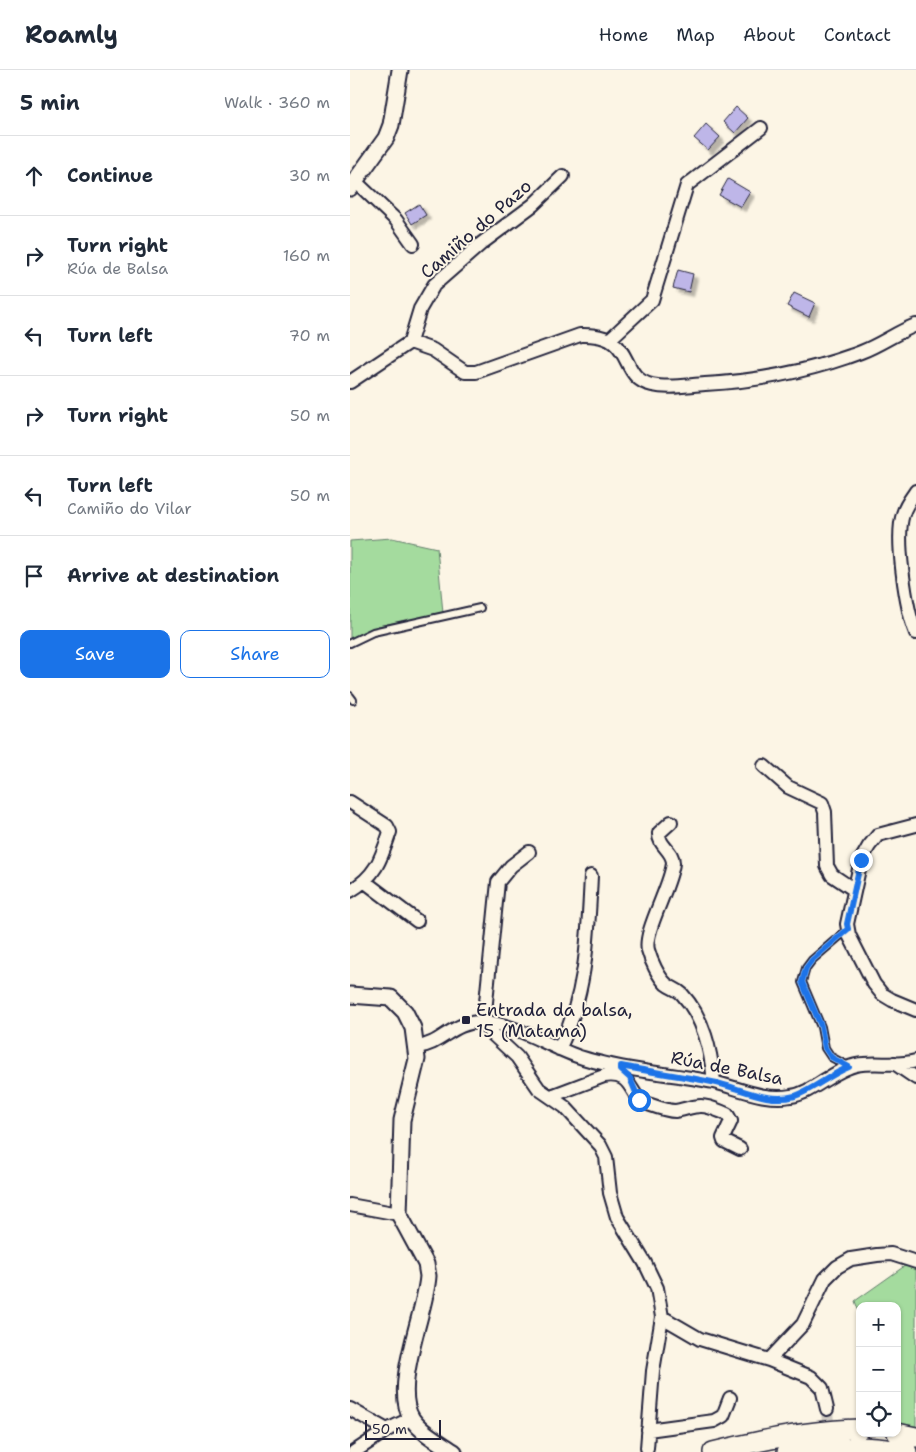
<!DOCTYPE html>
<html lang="en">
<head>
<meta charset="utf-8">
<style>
  :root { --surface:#fff; --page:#f2f2f3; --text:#1f2937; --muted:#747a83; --line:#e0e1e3; --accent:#1a73e8 }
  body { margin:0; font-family:"Shantell Sans",sans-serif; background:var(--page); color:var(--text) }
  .controls { position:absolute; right:15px; bottom:15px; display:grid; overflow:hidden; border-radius:10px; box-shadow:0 1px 4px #0004 }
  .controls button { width:45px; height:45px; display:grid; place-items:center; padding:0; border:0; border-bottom:1px solid var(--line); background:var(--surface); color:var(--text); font:25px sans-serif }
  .scale { position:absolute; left:15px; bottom:12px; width:76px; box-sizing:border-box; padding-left:5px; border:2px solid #22223b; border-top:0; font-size:14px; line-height:18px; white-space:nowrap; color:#22223b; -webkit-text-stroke:4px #fcf5e5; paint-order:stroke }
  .stop { position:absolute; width:15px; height:15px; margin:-11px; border:4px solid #1a73e8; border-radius:50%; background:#fff }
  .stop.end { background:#1a73e8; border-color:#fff; box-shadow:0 1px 5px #0008 }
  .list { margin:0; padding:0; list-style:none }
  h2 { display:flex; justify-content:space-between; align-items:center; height:65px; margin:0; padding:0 20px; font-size:21px }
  h2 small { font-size:16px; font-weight:400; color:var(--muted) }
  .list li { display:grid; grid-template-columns:32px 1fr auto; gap:15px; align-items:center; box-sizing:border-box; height:80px; padding:0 20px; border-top:1px solid var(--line) }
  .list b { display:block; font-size:19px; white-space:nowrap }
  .list p { margin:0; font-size:16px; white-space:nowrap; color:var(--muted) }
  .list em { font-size:16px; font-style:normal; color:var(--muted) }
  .actions { display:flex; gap:10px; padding:15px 20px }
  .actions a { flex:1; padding:11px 0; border:1px solid var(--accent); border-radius:10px; text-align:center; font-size:18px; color:var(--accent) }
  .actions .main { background:var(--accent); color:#fff }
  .icon { flex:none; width:28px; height:28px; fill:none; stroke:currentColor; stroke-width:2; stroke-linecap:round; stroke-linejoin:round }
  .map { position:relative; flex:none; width:566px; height:1382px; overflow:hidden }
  header { display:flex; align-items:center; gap:30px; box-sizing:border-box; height:70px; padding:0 25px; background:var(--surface); border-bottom:1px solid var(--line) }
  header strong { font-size:24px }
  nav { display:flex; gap:28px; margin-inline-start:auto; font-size:18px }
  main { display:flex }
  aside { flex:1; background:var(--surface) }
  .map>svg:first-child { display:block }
  .green { fill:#a4db9e; stroke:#637e6c }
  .building { fill:#beb6e8; stroke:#22223b; filter:url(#shadow) }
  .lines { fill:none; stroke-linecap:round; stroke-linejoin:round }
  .minor-tunnel { stroke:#d0cbc3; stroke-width:12; stroke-dasharray:12 6; stroke-linecap:butt }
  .service-casing { stroke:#22223b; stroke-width:10 }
  .minor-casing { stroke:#22223b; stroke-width:16 }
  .tertiary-casing { stroke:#22223b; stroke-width:19 }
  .primary-casing { stroke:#22223b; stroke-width:22 }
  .service { stroke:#fcf5e5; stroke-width:6 }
  .minor { stroke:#fcf5e5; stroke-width:12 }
  .tertiary { stroke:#fcf5e5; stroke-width:15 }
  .primary { stroke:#fcf5e5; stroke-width:19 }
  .route { stroke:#1a73e8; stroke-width:6 }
  .poi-dot { fill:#22223b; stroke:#fcf5e5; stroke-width:2 }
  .labels { text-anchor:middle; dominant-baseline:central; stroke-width:4; stroke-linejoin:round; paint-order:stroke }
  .street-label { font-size:18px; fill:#22223b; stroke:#fcf5e5 }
  .poi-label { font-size:18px; fill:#22223b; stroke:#fcf5e5; text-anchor:start }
</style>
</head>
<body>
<header>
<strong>Roamly</strong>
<nav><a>Home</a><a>Map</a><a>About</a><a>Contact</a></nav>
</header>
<main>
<aside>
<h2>5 min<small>Walk · 360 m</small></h2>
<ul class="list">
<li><svg class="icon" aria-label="ahead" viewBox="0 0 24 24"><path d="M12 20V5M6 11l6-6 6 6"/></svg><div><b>Continue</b></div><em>30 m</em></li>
<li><svg class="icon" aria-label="right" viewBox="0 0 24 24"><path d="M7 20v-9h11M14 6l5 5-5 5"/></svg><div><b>Turn right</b><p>Rúa de Balsa</p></div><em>160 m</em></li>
<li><svg class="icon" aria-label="left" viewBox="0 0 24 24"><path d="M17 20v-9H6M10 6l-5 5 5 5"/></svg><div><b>Turn left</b></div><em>70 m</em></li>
<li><svg class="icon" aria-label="right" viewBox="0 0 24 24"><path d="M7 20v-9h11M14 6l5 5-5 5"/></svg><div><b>Turn right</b></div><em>50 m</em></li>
<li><svg class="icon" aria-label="left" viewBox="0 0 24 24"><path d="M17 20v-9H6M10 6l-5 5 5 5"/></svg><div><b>Turn left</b><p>Camiño do Vilar</p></div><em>50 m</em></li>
<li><svg class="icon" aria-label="arrive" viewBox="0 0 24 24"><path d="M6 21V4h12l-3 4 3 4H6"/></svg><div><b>Arrive at destination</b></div></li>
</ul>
<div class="actions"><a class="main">Save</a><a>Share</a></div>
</aside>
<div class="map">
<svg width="566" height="1382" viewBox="0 0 566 1382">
  <defs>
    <filter id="shadow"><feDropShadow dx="4.5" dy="4.5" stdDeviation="1" flood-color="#0004"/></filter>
  </defs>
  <rect width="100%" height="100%" fill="#fcf5e5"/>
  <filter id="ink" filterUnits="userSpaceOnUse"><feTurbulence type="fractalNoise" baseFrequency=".02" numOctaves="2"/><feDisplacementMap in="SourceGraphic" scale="10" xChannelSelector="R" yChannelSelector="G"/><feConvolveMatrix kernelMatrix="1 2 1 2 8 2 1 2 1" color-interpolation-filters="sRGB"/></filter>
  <g filter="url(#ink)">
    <path class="green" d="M 42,468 L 87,478 L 93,543 L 28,556 L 0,569 L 0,471 Z
      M 566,1188 L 566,1382 L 547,1363 L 547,1236 L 510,1236 L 510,1245 L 505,1231 Z"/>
    <path class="building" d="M 386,37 L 398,48 L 385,63 L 373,52 Z
      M 356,54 L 370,67 L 358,80 L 344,68 Z
      M 378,109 L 400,122 L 391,137 L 369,125 Z
      M 69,134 L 76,145 L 62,154 L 55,143 Z
      M 328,200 L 343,204 L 339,222 L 323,218 Z
      M 444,223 L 465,233 L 459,247 L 437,236 Z"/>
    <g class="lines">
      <path class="minor-tunnel" d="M 477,1339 L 479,1369"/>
      <g class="service-casing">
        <path id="service" d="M 0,573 L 23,562 L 130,538
          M 0,626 L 3,630
          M 498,859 L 462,890 L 456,898 L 452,912 L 471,957 L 475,978 L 481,987 L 498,996"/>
      </g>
      <g class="minor-casing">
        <path id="minor" d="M 5,111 L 46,150 L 63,174
          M 260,269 L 302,230 L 337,115 L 411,58
          M 60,272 L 70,239 L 84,215 L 132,173 L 183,135 L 213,106
          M 0,312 L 60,272 L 83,280 L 115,302 L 126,302 L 230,265 C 288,263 266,307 302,315 C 319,319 338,315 355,314 C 408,311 461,301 511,282 C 530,275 547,262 566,255
          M 566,421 C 561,428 555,436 553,444 C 545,468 556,540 566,563
          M 414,696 L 438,717 L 472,733 L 475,742 L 477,796 L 482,805 L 503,819
          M 0,732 L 37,756 L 40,762 C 31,789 26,806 0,821
          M 321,752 L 309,763 C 308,776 323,780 323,793 C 321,816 293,862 298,880 C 301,891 308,906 316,914 C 321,918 327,919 332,924 C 354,948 361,981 364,1012
          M 566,755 L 528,765 L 519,776 L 511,790 L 497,854 L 499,865 L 524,914 L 532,924 L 542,930 L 566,940
          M 14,811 L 67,851
          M 134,952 L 139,961 L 167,987 L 189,1019 L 215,1037 L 250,1075 L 256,1087 L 260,1123 L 267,1147 L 295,1193 L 307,1218 L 312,1247 L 303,1301 L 297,1378
          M 134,952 L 148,812 L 161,796 L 179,782
          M 67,977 C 93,974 102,951 133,952 C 168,954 200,978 233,988 C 275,1001 320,1003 363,1012 C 389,1018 414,1031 441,1026 C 463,1023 481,1001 506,995 C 525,991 547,997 566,991
          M 209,979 C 237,924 238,866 241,806
          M 544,993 L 566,1008
          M 201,1026 L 254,1006 C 284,1001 279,1027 295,1033 C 304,1036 316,1041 325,1041 C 334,1040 342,1036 351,1036 C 360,1036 369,1041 377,1044 L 381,1051 L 373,1068 L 374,1071 L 390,1079
          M 0,1135 L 49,1144
          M 312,1247 L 350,1269 L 419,1290 L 461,1307 L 472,1318 L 477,1339
          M 419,1290 L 453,1254 L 475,1209 L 487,1197 L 501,1189 L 527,1185 L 541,1184 L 566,1192
          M 0,1339 L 37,1360
          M 298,1360 L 364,1351 L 373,1346 L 380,1328
          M 4,1382 L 37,1360 L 62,1348"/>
      </g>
      <g class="tertiary-casing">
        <path id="tertiary" d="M 0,118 L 36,68 L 41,55 L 50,0
          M 0,925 L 41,928 L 55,942 L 63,958 L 67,989 L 52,1050 L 49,1144 L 76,1194 L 78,1206 C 76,1242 41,1317 62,1349 C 72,1363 89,1372 104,1382"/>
      </g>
      <g class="primary-casing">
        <path id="primary" d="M 547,1363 L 566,1367
          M 363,1382 C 412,1370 459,1360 510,1359
          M 437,1382 C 477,1374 517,1375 557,1382"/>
      </g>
      <use href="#service" class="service"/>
      <use href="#minor" class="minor"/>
      <use href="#tertiary" class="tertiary"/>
      <use href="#primary" class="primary"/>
    </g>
  </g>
  <g class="lines" filter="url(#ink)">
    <path class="route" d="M 289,1030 L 280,1008 L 271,1000 L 271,996 C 301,1002 332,1006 362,1012 C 389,1017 417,1034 445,1026 C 461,1021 481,1004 499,997 L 481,987 L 475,978 L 471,956 L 452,912 L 456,898 L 462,890 L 498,859 L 497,854 L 511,790"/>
  </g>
  <rect class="poi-dot" x="111" y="945" width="10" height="10" rx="2.5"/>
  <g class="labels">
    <g class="street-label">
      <text transform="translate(126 159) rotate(-41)">Camiño do Pazo</text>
      <text transform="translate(377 998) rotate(11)">Rúa de Balsa</text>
    </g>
    <g class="poi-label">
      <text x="126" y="940">Entrada da balsa,<tspan x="126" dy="21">15 (Matama)</tspan></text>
    </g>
  </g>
</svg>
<div class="controls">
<button>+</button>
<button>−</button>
<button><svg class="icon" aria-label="locate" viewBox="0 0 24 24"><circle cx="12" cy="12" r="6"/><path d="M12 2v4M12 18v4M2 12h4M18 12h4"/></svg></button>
</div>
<div class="scale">50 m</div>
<div class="stop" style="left:289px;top:1030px"></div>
<div class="stop end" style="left:511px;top:790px"></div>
</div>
</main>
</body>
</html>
